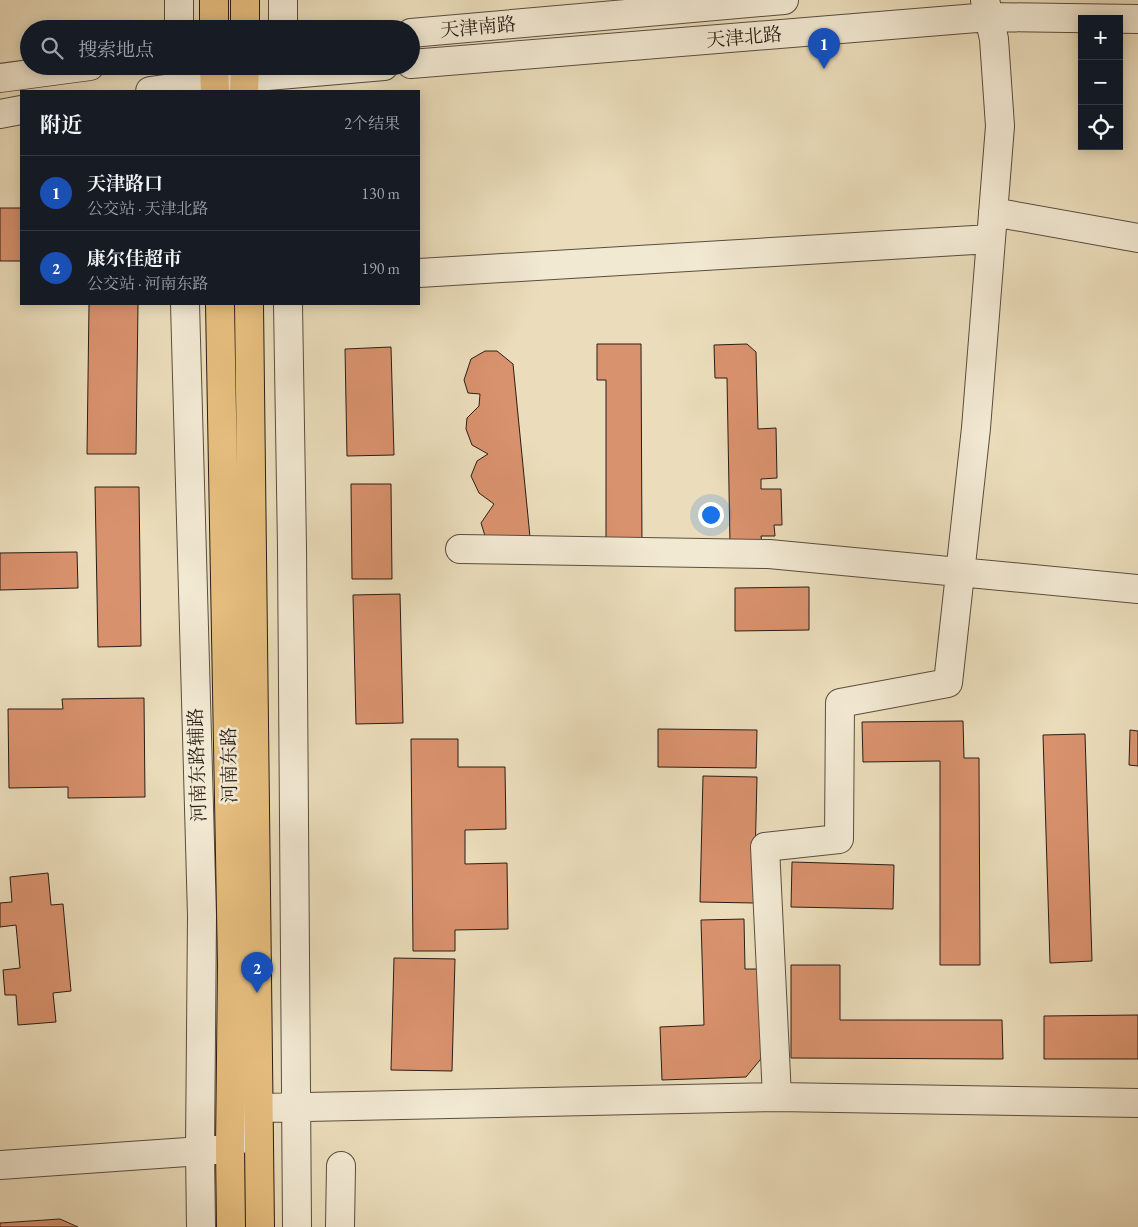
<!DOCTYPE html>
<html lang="zh">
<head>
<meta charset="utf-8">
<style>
  :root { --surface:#171b24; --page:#20242c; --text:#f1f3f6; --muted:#9ea1a6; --line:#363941; --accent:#ea580c }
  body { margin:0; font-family:"EB Garamond","Noto Serif SC",serif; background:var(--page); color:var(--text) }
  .controls { position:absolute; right:15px; top:15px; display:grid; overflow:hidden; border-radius:0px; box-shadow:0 2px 12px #0003 }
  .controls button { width:45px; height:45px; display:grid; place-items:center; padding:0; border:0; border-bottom:1px solid var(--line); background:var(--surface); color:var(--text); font:25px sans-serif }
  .you { position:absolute; left:710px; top:514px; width:18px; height:18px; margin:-12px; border:4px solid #fff; border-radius:50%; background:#1a73e8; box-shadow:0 0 0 8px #1a73e833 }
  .badge { display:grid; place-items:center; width:32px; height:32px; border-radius:50%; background:var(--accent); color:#fff; font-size:16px; font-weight:700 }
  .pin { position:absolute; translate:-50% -41px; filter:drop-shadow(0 1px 2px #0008) }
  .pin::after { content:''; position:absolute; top:26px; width:18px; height:15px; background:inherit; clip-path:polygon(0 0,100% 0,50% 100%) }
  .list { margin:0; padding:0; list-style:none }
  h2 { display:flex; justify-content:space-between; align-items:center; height:65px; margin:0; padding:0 20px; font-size:21px }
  h2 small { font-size:16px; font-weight:400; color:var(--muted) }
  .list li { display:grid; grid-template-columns:32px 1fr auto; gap:15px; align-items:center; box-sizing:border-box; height:75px; padding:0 20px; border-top:1px solid var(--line) }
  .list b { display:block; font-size:19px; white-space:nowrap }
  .list p { margin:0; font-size:16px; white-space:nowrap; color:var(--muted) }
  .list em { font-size:16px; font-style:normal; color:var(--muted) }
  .icon { flex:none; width:28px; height:28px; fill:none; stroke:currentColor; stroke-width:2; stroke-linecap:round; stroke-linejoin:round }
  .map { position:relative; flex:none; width:1138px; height:1227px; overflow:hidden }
  .search { position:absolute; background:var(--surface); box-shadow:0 2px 12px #0003; left:20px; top:20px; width:400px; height:55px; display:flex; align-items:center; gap:12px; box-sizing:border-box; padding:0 18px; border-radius:28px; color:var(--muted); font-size:19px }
  .panel { position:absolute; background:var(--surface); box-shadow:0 2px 12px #0003; left:20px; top:90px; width:400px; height:215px; border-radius:0px }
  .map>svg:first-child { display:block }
  .building { fill:#d9926e; stroke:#2a1d16 }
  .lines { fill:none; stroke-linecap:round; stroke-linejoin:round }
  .minor-casing { stroke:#5a4d3f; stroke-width:30 }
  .major-casing { stroke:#2a1d16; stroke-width:30 }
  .minor { stroke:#f2e9d3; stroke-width:28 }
  .major { stroke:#e6be7e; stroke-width:28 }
  .labels { text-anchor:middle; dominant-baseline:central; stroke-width:5; stroke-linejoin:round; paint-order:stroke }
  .street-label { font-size:19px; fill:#2a1d16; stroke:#f2e9d3 }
</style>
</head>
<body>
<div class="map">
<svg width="1138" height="1227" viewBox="0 0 1138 1227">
  <rect width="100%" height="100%" fill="#ebddbb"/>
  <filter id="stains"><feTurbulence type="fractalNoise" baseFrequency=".004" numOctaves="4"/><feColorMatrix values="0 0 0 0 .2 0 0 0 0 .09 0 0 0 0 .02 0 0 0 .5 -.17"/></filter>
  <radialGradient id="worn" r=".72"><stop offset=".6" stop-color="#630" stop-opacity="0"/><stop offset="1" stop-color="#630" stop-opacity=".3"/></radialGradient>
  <path class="building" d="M 0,208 L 21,208 L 21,261 L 0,261 Z
    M 89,304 L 138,304 L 136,454 L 87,454 Z
    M 597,344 L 641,344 L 642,546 L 606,546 L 606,380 L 597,380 Z
    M 747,344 L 756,352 L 758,429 L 776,428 L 777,478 L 761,479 L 761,489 L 781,489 L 782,525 L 774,525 L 775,536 L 761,536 L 762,544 L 730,544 L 727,378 L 715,378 L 714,345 Z
    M 391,347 L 394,455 L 347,456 L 345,349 Z
    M 485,351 L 497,351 L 513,364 L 530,537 L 486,539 L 481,523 L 494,504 L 479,493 L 471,476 L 477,461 L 488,454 L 472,445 L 466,429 L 467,418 L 479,406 L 480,394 L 468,393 L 464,380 L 471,359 Z
    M 351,484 L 391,484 L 392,579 L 352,579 Z
    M 95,487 L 139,487 L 141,646 L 98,647 Z
    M 77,552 L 78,588 L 0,590 L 0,553 Z
    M 809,587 L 809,630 L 735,631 L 735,588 Z
    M 400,594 L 403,723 L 356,724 L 353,595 Z
    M 144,698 L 145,797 L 68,798 L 68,787 L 9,788 L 8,709 L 63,709 L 62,699 Z
    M 963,721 L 964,758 L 979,758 L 980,965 L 940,965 L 940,761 L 863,762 L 862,722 Z
    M 658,729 L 757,730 L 756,768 L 658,767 Z
    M 1130,730 L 1138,731 L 1138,766 L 1129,765 Z
    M 1085,734 L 1092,961 L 1050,963 L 1043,735 Z
    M 411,739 L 458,739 L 458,767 L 505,767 L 506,829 L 465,830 L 465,864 L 507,863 L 508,929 L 455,930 L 455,951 L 413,951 Z
    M 703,776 L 757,777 L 754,903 L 700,902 Z
    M 792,862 L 894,865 L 893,909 L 791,907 Z
    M 48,873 L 51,905 L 63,904 L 71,991 L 53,993 L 56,1022 L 18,1025 L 16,995 L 5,995 L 3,970 L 20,968 L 16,925 L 0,927 L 0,903 L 12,902 L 10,877 Z
    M 744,919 L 745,969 L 762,969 L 764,1055 L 746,1077 L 662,1080 L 660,1027 L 704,1025 L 701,920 Z
    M 394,958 L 455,959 L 452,1071 L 391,1070 Z
    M 791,965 L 840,965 L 840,1020 L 1002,1020 L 1003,1059 L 791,1058 Z
    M 1138,1015 L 1138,1059 L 1044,1059 L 1044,1016 Z
    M 60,1219 L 78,1227 L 0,1227 L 0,1223 Z"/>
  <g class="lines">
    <g class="minor-casing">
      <path id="minor" d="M 179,0 L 179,29
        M 283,0 L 283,29
        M 411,33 L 784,0
        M 411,64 L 989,17 L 1138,19
        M 0,78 L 90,66
        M 150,91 L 244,78 L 384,66
        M 0,114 L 21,110
        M 993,212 L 1138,238
        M 419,273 L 991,239
        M 185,304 L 202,916 L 200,1151 L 201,1227
        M 288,304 L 292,548 L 297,1227
        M 460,549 L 769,554 L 1138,589
        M 777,1097 L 765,847 L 839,839 L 840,703 L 948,683 L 976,428 L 1000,126 L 994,39 L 985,0
        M 0,1165 L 230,1149 L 258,1108 L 777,1097 L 1138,1103
        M 340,1227 L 341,1166"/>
    </g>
    <g class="major-casing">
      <path id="major" d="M 214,0 L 214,29
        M 245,0 L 245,29
        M 214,66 L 215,91
        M 244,91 L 245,66
        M 220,304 L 232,965 L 230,1149 L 231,1227
        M 249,304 L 260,1227"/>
    </g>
    <use href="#minor" class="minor"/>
    <use href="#major" class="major"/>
  </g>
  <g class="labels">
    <g class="street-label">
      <text transform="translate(478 27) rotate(-5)">天津南路</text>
      <text transform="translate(744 37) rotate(-5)">天津北路</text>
      <text transform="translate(197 765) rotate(-92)">河南东路辅路</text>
      <text transform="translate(229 765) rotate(-91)">河南东路</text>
    </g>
  </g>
  <rect width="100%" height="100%" filter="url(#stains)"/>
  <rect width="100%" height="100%" fill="url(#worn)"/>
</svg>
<div class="controls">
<button>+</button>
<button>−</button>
<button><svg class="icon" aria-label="locate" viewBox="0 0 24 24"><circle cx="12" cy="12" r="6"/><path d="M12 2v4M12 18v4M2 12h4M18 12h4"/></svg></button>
</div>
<div class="you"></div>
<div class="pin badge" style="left:824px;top:69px;background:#1a4fb4">1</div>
<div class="pin badge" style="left:257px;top:993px;background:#1a4fb4">2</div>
<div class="search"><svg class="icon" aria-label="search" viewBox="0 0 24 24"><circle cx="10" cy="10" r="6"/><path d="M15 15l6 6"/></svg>搜索地点</div>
<section class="panel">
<h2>附近<small>2个结果</small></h2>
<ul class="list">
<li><span class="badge" style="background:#1a4fb4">1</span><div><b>天津路口</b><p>公交站 · 天津北路</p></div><em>130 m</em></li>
<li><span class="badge" style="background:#1a4fb4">2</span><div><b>康尔佳超市</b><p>公交站 · 河南东路</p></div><em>190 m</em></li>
</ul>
</section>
</div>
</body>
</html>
